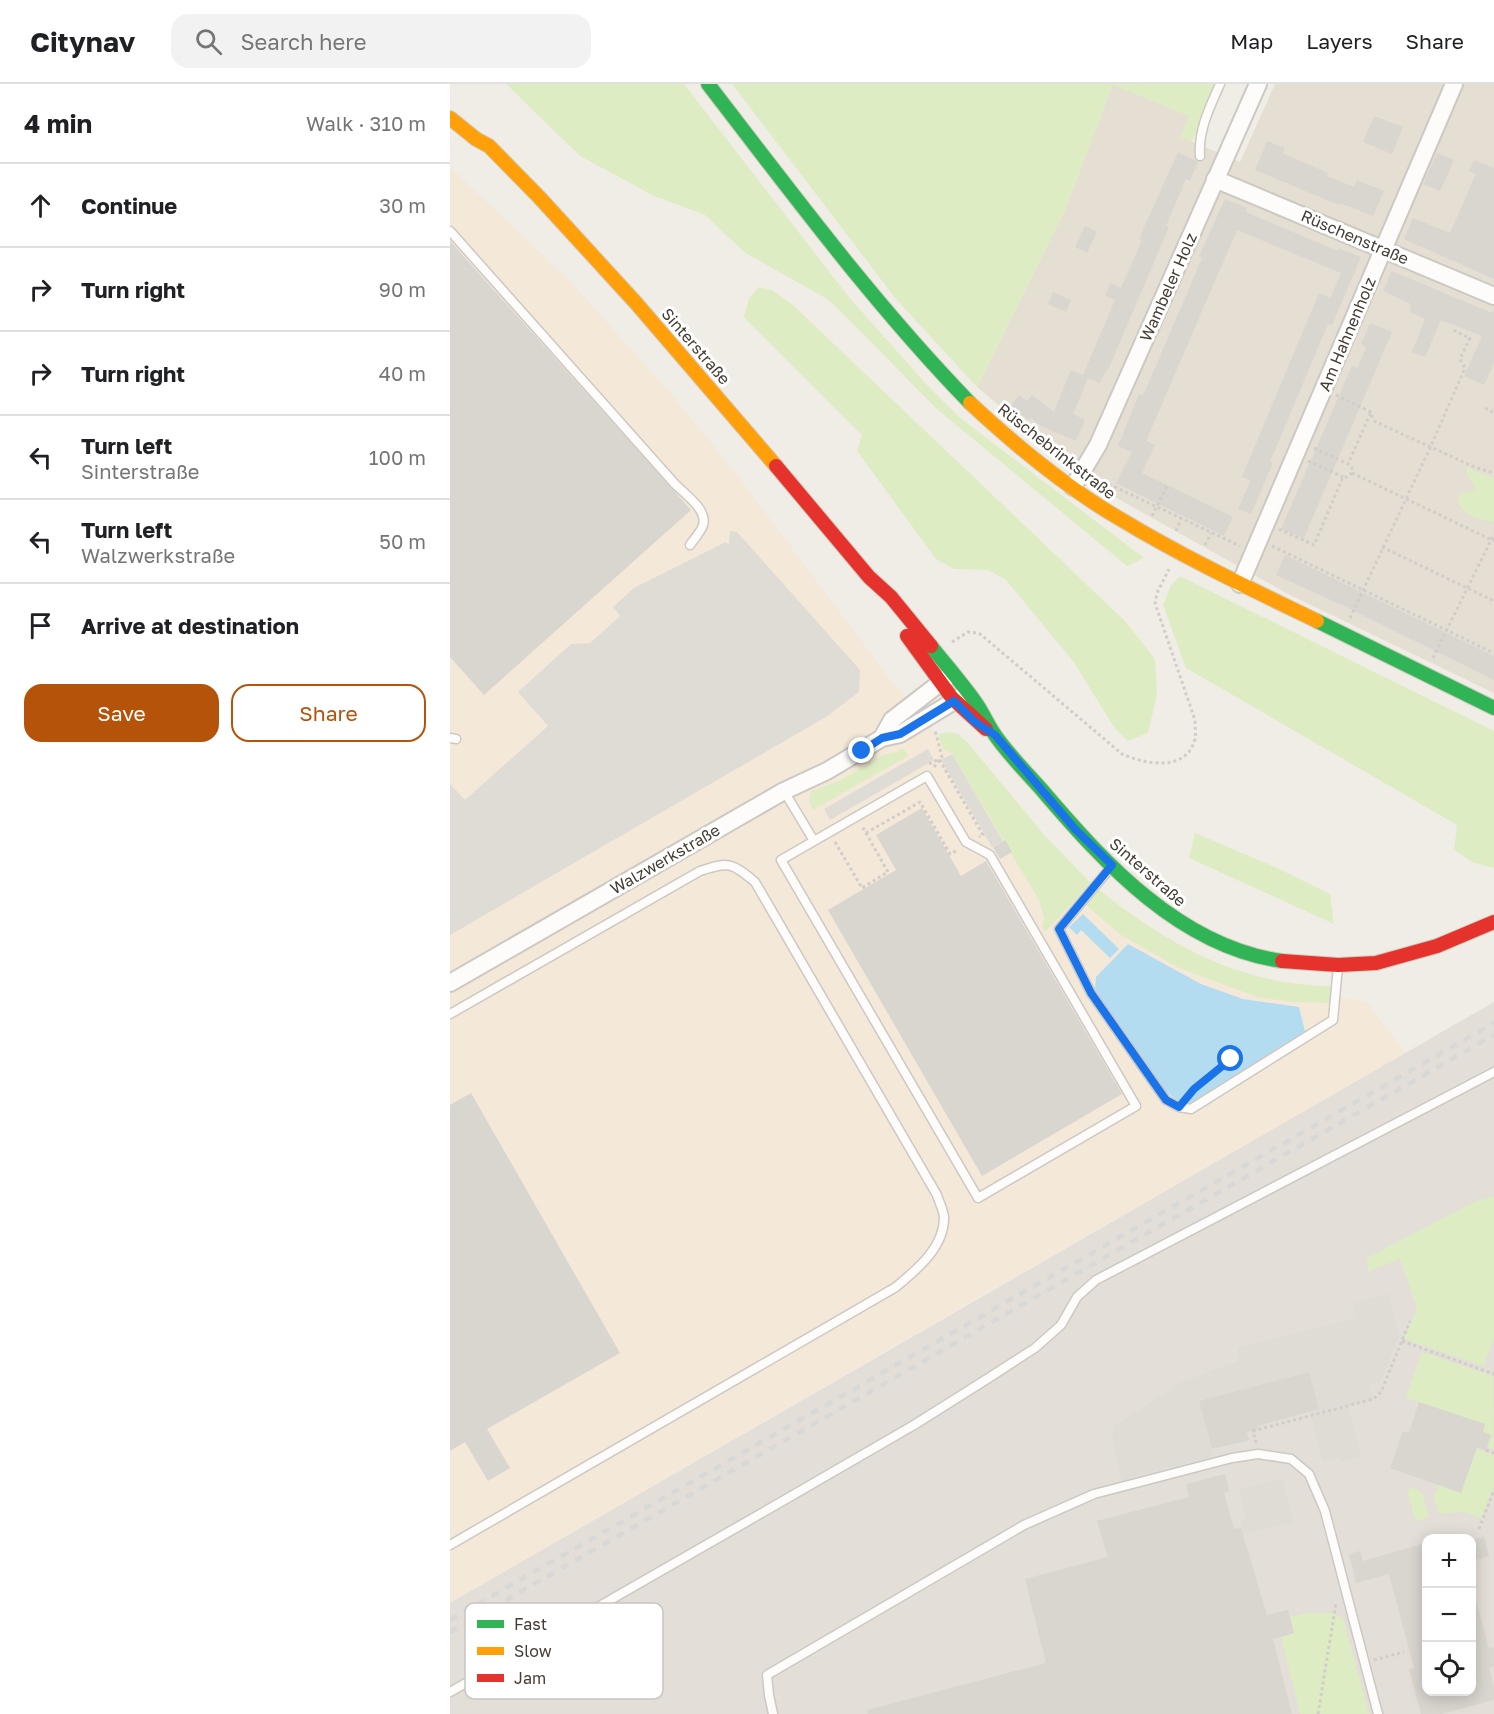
<!DOCTYPE html>
<html lang="en">
<head>
<meta charset="utf-8">
<style>
  :root { --surface:#fff; --page:#f2f2f2; --text:#202124; --muted:#757577; --line:#e0e0e0; --accent:#b45309 }
  body { margin:0; font-family:"Golos Text",sans-serif; background:var(--page); color:var(--text) }
  .controls { position:absolute; right:18px; bottom:18px; display:grid; overflow:hidden; border-radius:12px; box-shadow:0 3px 15px #0003 }
  .controls button { width:54px; height:54px; display:grid; place-items:center; padding:0; border:0; border-bottom:2px solid var(--line); background:var(--surface); color:var(--text); font:30px sans-serif }
  .stop { position:absolute; width:18px; height:18px; margin:-14px; border:4px solid #1a73e8; border-radius:50%; background:#fff }
  .stop.end { background:#1a73e8; border-color:#fff; box-shadow:0 2px 6px #0008 }
  .list { margin:0; padding:0; list-style:none }
  h2 { display:flex; justify-content:space-between; align-items:center; height:78px; margin:0; padding:0 24px; font-size:26px }
  h2 small { font-size:20px; font-weight:400; color:var(--muted) }
  .list li { display:grid; grid-template-columns:39px 1fr auto; gap:18px; align-items:center; box-sizing:border-box; height:84px; padding:0 24px; border-top:2px solid var(--line) }
  .list b { display:block; font-size:22px; white-space:nowrap }
  .list p { margin:0; font-size:20px; white-space:nowrap; color:var(--muted) }
  .list em { font-size:20px; font-style:normal; color:var(--muted) }
  .actions { display:flex; gap:12px; padding:18px 24px }
  .actions a { flex:1; padding:14px 0; border:2px solid var(--accent); border-radius:18px; text-align:center; font-size:21px; color:var(--accent) }
  .actions .main { background:var(--accent); color:#fff }
  .icon { flex:none; width:33px; height:33px; fill:none; stroke:currentColor; stroke-width:2; stroke-linecap:round; stroke-linejoin:round }
  .map { position:relative; flex:none; width:1044px; height:1630px; overflow:hidden }
  header { display:flex; align-items:center; gap:36px; box-sizing:border-box; height:84px; padding:0 30px; background:var(--surface); border-bottom:2px solid var(--line) }
  header strong { font-size:28px }
  nav { display:flex; gap:33px; margin-inline-start:auto; font-size:21px }
  .search { width:420px; height:54px; background:var(--page); display:flex; align-items:center; gap:15px; box-sizing:border-box; padding:0 21px; border-radius:18px; color:var(--muted); font-size:22px }
  main { display:flex }
  aside { flex:1; background:var(--surface) }
  .map>svg:first-child { display:block }
  .residential { fill:#e5ded3 }
  .commercial { fill:#f4e8d8 }
  .industrial { fill:#e3ded7; fill-rule:evenodd }
  .green { fill:#deecc4 }
  .parking { fill:#dfdcd6 }
  .water { fill:#b3dcf1 }
  .building { fill:#d9d5cf }
  .lines { fill:none; stroke-linecap:round; stroke-linejoin:round }
  .lane-casing { stroke:#ccc9c2; stroke-width:11 }
  .street-casing { stroke:#ccc9c2; stroke-width:20 }
  .fast-casing { stroke:#d1cbbe; stroke-width:16 }
  .slow-casing { stroke:#d1cbbe; stroke-width:16 }
  .jam-casing { stroke:#d1cbbe; stroke-width:16 }
  .path { stroke:#d1cdc9; stroke-width:3; stroke-dasharray:3 3; stroke-linecap:butt }
  .lane { stroke:#fdfcfb; stroke-width:8 }
  .street { stroke:#fdfcfb; stroke-width:16 }
  .fast { stroke:#30b455; stroke-width:14 }
  .slow { stroke:#ff9f0a; stroke-width:14 }
  .jam { stroke:#e5322d; stroke-width:14 }
  .rail { stroke:#d8d8d7; stroke-width:4.5; stroke-dasharray:8 8; stroke-linecap:butt }
  .route { stroke:#1a73e8; stroke-width:8 }
  .labels { text-anchor:middle; dominant-baseline:central; stroke-width:6; stroke-linejoin:round; paint-order:stroke }
  .street-label { font-size:16px; fill:#453d33; stroke:#fff }
  .key { fill:#fff; stroke:#c7c5c2; stroke-width:1.5 }
  .key-label { font-size:16px; fill:#453d33 }
</style>
</head>
<body>
<header>
<strong>Citynav</strong>
<div class="search"><svg class="icon" aria-label="search" viewBox="0 0 24 24"><circle cx="10" cy="10" r="6"/><path d="M15 15l6 6"/></svg>Search here</div>
<nav><a>Map</a><a>Layers</a><a>Share</a></nav>
</header>
<main>
<aside>
<h2>4 min<small>Walk · 310 m</small></h2>
<ul class="list">
<li><svg class="icon" aria-label="ahead" viewBox="0 0 24 24"><path d="M12 20V5M6 11l6-6 6 6"/></svg><div><b>Continue</b></div><em>30 m</em></li>
<li><svg class="icon" aria-label="right" viewBox="0 0 24 24"><path d="M7 20v-9h11M14 6l5 5-5 5"/></svg><div><b>Turn right</b></div><em>90 m</em></li>
<li><svg class="icon" aria-label="right" viewBox="0 0 24 24"><path d="M7 20v-9h11M14 6l5 5-5 5"/></svg><div><b>Turn right</b></div><em>40 m</em></li>
<li><svg class="icon" aria-label="left" viewBox="0 0 24 24"><path d="M17 20v-9H6M10 6l-5 5 5 5"/></svg><div><b>Turn left</b><p>Sinterstraße</p></div><em>100 m</em></li>
<li><svg class="icon" aria-label="left" viewBox="0 0 24 24"><path d="M17 20v-9H6M10 6l-5 5 5 5"/></svg><div><b>Turn left</b><p>Walzwerkstraße</p></div><em>50 m</em></li>
<li><svg class="icon" aria-label="arrive" viewBox="0 0 24 24"><path d="M6 21V4h12l-3 4 3 4H6"/></svg><div><b>Arrive at destination</b></div></li>
</ul>
<div class="actions"><a class="main">Save</a><a>Share</a></div>
</aside>
<div class="map">
<svg width="1044" height="1630" viewBox="0 0 1044 1630">
  <rect width="100%" height="100%" fill="#f0ede6"/>
  <path class="residential" d="M 663,0 L 740,32 L 731,53 L 790,78 L 825,0 L 1044,0 L 1044,609 L 840,511 L 645,402 L 527,303 L 615,126 Z"/>
  <path class="commercial" d="M 0,83 L 121,198 L 222,311 L 285,388 L 436,590 L 596,786 L 691,848 L 776,895 L 917,918 L 956,970 L 554,1199 L 0,1519 Z"/>
  <path class="industrial" d="M 1044,918 L 1044,1630 L 0,1630 L 0,1519 ZM 976,1454 L 1022,1454 L 1022,1608 L 976,1608 Z"/>
  <path class="green" d="M 56,0 L 234,0 L 398,212 L 477,301 L 509,333 L 694,474 L 677,482 L 488,326 L 379,216 L 294,168 L 255,131 L 204,112 L 130,72 Z
    M 282,0 L 766,0 L 742,58 L 730,53 L 739,32 L 663,1 L 615,126 L 527,303 L 446,215 Z
    M 309,203 L 322,206 L 344,222 L 675,537 L 705,575 L 707,610 L 698,649 L 678,657 L 664,643 L 623,577 L 556,496 L 538,486 L 504,485 L 486,475 L 407,367 L 412,351 L 294,233 L 299,214 Z
    M 1016,383 L 1044,394 L 1044,438 C 1031,436 1014,431 1008,419 L 1010,410 L 1025,406 L 1025,402 L 1019,395 Z
    M 730,492 L 1044,647 L 1044,784 L 1022,778 L 1004,766 L 1007,741 L 736,584 L 713,521 L 721,501 Z
    M 498,648 L 508,650 L 517,658 L 596,753 L 641,799 L 595,848 L 592,843 L 594,835 L 589,816 L 502,670 L 493,665 L 488,650 Z
    M 453,664 L 458,672 L 363,726 L 359,718 L 361,707 L 389,697 L 433,671 L 446,668 Z
    M 745,749 L 827,784 L 880,810 L 884,840 L 739,774 Z
    M 647,804 C 717,861 792,902 884,902 L 882,919 L 842,918 L 807,913 L 729,884 L 671,851 L 634,819 Z
    M 1044,1112 L 1044,1254 L 1034,1282 L 954,1255 L 967,1225 L 950,1175 L 918,1188 L 917,1174 L 1024,1118 Z
    M 972,1268 L 1043,1292 L 1044,1365 L 1037,1363 L 1041,1351 L 1033,1348 L 1035,1340 L 956,1314 Z
    M 1026,1365 L 1044,1371 L 1044,1403 L 1031,1434 L 1013,1428 L 989,1430 L 984,1414 L 988,1401 L 1011,1408 Z
    M 962,1403 L 972,1409 L 978,1430 L 978,1433 L 969,1437 L 965,1435 L 957,1407 Z
    M 856,1529 L 881,1529 L 893,1534 L 919,1630 L 850,1630 L 831,1553 L 844,1549 L 840,1533 Z"/>
  <path class="parking" d="M 280,447 L 287,448 L 410,586 L 409,608 L 376,633 L 0,851 L 0,700 L 15,716 L 98,642 L 68,608 L 121,560 L 140,559 L 170,532 L 163,523 L 184,504 L 276,458 L 279,461 Z
    M 478,665 L 484,676 L 380,736 L 374,725 Z
    M 502,670 L 553,757 L 542,763 L 491,676 Z
    M 938,1210 L 949,1253 L 930,1298 L 920,1302 L 923,1315 L 898,1322 L 911,1373 L 891,1378 L 889,1374 L 872,1377 L 860,1327 L 869,1324 L 859,1288 L 749,1317 L 763,1372 L 672,1396 L 662,1354 L 664,1342 L 734,1297 L 789,1277 L 788,1264 L 906,1234 L 903,1220 Z
    M 832,1394 L 843,1438 L 793,1450 L 790,1437 L 796,1435 L 789,1405 Z"/>
  <path class="water" d="M 633,830 L 669,865 L 660,874 L 631,846 L 627,851 L 619,843 Z
    M 678,860 L 751,900 L 793,915 L 849,923 L 855,947 L 851,952 L 741,1019 C 727,1017 720,1013 712,1002 L 654,921 L 645,904 L 646,893 Z"/>
  <path class="building" d="M 924,32 L 953,43 L 942,70 L 913,58 Z
    M 817,57 L 835,64 L 832,69 L 878,89 L 877,92 L 904,103 L 907,96 L 934,107 L 923,132 L 890,119 L 889,121 L 805,86 Z
    M 728,68 L 748,78 L 740,97 L 736,95 L 716,142 L 719,143 L 658,286 L 657,285 L 650,299 L 638,294 L 623,330 L 635,336 L 626,357 L 591,342 L 581,334 L 579,336 L 560,322 L 569,311 L 577,317 L 582,311 L 604,328 L 621,286 L 633,291 L 665,216 L 655,212 L 660,199 L 671,204 L 692,156 L 689,155 Z
    M 987,69 L 1004,76 L 990,107 L 973,100 Z
    M 1024,76 L 1044,84 L 1044,195 L 954,155 L 963,134 L 1000,149 L 1026,90 L 1019,87 Z
    M 775,115 L 797,124 L 796,128 L 819,138 L 888,167 L 889,164 L 911,173 L 882,241 L 878,240 L 820,378 L 823,379 L 801,430 L 788,425 L 801,396 L 792,393 L 869,209 L 880,214 L 891,189 L 787,146 L 696,357 L 705,361 L 692,389 L 783,433 L 774,452 L 666,399 L 682,368 L 668,362 L 689,310 L 693,312 L 752,174 L 749,172 Z
    M 635,142 L 647,148 L 637,169 L 625,163 Z
    M 0,157 L 241,426 L 34,611 L 0,573 Z
    M 942,187 L 1042,229 L 1044,225 L 1044,279 L 1034,301 L 1014,292 L 1032,252 L 991,236 L 975,273 L 962,268 L 975,235 L 960,228 L 961,220 L 933,207 Z
    M 603,208 L 621,216 L 616,228 L 598,220 Z
    M 920,239 L 942,248 L 854,454 L 831,445 L 902,282 L 907,284 L 916,263 L 911,260 Z
    M 835,471 L 1044,572 L 1044,596 L 894,522 L 826,491 Z
    M 472,724 L 511,792 L 536,777 L 672,1010 L 532,1092 L 378,826 L 446,786 L 426,751 Z
    M 555,756 L 562,768 L 550,775 L 543,763 Z
    M 21,1009 L 170,1269 L 37,1345 L 60,1384 L 38,1397 L 15,1358 L 0,1367 L 0,1021 Z
    M 859,1288 L 869,1325 L 807,1342 L 808,1345 L 797,1348 L 799,1356 L 762,1365 L 749,1317 Z
    M 969,1318 L 1035,1340 L 1033,1348 L 1041,1351 L 1036,1366 L 1027,1363 L 1011,1409 L 940,1384 L 953,1347 L 959,1349 Z
    M 775,1390 L 779,1407 L 774,1409 L 784,1445 L 791,1444 L 817,1531 L 838,1526 L 844,1549 L 823,1555 L 842,1630 L 418,1630 L 417,1626 L 596,1579 L 575,1495 L 658,1473 L 647,1437 L 739,1413 L 736,1400 Z
    M 1034,1452 L 1039,1472 L 1022,1477 L 1022,1456 Z
    M 976,1459 L 976,1608 L 1022,1608 L 1022,1513 L 1025,1513 L 1039,1565 L 1044,1563 L 1044,1582 L 1039,1584 L 1044,1603 L 1044,1616 L 991,1630 L 971,1630 L 959,1585 L 964,1584 L 939,1490 L 906,1499 L 899,1470 L 910,1467 L 913,1477 Z"/>
  <g class="lines">
    <g class="lane-casing">
      <path id="lane" d="M 750,72 C 748,46 760,23 770,0
        M 0,147 L 224,399 C 233,409 258,425 253,441 C 251,448 244,455 240,461
        M 0,654 L 6,655
        M 334,707 L 364,757 L 331,776 L 528,1114 L 686,1022 L 540,771 L 516,758 L 477,692 L 364,757
        M 662,782 L 609,845 L 641,909 L 716,1016 L 729,1023 L 741,1025 L 883,936 L 888,882
        M 0,930 L 250,787 C 279,777 282,779 305,798 L 487,1111 C 489,1118 494,1127 494,1134 C 494,1164 466,1186 446,1203 L 0,1461
        M 0,1608 L 324,1422 L 464,1341 L 537,1295 L 585,1264 L 611,1241 L 627,1213 L 646,1196 L 1044,988
        M 323,1630 L 319,1611 L 317,1591 L 574,1441 L 644,1410 L 782,1374 L 808,1370 L 841,1375 L 859,1390 L 875,1427 L 928,1630"/>
    </g>
    <g class="street-casing">
      <path id="street" d="M 765,95 L 1044,212
        M 623,403 L 648,361 L 808,0
        M 790,500 L 1004,0
        M 432,654 L 442,636 L 499,592
        M 0,899 L 334,707 L 377,687 L 432,654 L 450,650 L 514,611"/>
    </g>
    <g class="fast-casing">
      <path id="fast" d="M 258,0 C 342,109 424,220 520,319
        M 867,537 L 1044,624
        M 481,562 C 496,581 512,599 526,619 C 533,629 538,641 545,651 C 558,670 576,688 592,706 C 655,780 731,863 832,877"/>
    </g>
    <g class="slow-casing">
      <path id="slow" d="M 0,34 L 26,55 L 39,62 L 89,113 L 186,219 L 326,382
        M 520,319 C 565,361 618,405 672,436 C 735,474 801,505 867,537"/>
    </g>
    <g class="jam-casing">
      <path id="jam" d="M 326,382 L 419,493 L 441,513 L 481,562
        M 457,552 L 502,614 L 536,645
        M 832,877 L 888,881 L 926,879 L 987,862 L 1044,838"/>
    </g>
    <path class="path" d="M 886,311 L 921,328 L 923,336 L 926,338 L 1024,383 L 1044,389
      M 1035,324 L 1044,329
      M 864,364 L 898,380
      M 858,377 L 893,393
      M 902,389 L 1044,457
      M 648,395 L 790,462
      M 702,432 L 717,402
      M 829,445 L 864,461 L 893,393 L 897,393 L 902,389 L 902,384 L 898,380 L 921,328
      M 726,447 L 731,435
      M 755,461 L 761,449
      M 822,462 L 1044,569
      M 932,463 L 1044,517
      M 900,534 L 980,364 L 1015,284 L 1010,275 L 1020,254 L 1003,246
      M 502,558 L 518,548 L 529,549 L 672,670 C 695,680 736,689 745,655 C 746,649 745,641 745,636 L 705,519 L 707,509 L 719,485
      M 983,574 L 1044,450
      M 479,680 L 489,675 L 533,751 L 529,753
      M 484,683 L 492,673 L 485,646
      M 416,749 L 470,718 L 500,770 L 508,766
      M 385,758 L 412,804 L 438,788 L 412,742
      M 738,1012 L 781,975
      M 952,1257 L 1044,1290
      M 806,1359 L 803,1347 L 923,1315 L 931,1308 L 960,1237
      M 1036,1366 L 1044,1369
      M 1029,1445 L 1044,1406
      M 924,1576 L 954,1568
      M 868,1630 L 886,1519"/>
    <use href="#lane" class="lane"/>
    <use href="#street" class="street"/>
    <use href="#fast" class="fast"/>
    <use href="#slow" class="slow"/>
    <use href="#jam" class="jam"/>
    <path class="rail" d="M 0,1536 L 1044,939
      M 0,1548 L 1044,951"/>
  </g>
  <g class="lines">
    <path class="route" d="M 412,667 L 432,654 L 450,650 L 504,617 L 525,638 L 545,651 L 625,745 L 662,781 L 609,845 L 641,909 L 716,1016 L 729,1023 L 744,1005 L 781,975"/>
  </g>
  <g class="labels">
    <g class="street-label">
      <text transform="translate(905 153) rotate(23)">Rüschenstraße</text>
      <text transform="translate(718 203) rotate(-66)">Wambeler Holz</text>
      <text transform="translate(897 250) rotate(-67)">Am Hahnenholz</text>
      <text transform="translate(246 262) rotate(49)">Sinterstraße</text>
      <text transform="translate(607 367) rotate(38)">Rüschebrinkstraße</text>
      <text transform="translate(215 775) rotate(-30)">Walzwerkstraße</text>
      <text transform="translate(698 788) rotate(41)">Sinterstraße</text>
    </g>
  </g>
  <rect x="15" y="1519" width="198" height="96" rx="9" class="key"/>
  <rect x="27" y="1536" width="27" height="8" fill="#30b455"/>
  <rect x="27" y="1563" width="27" height="8" fill="#ff9f0a"/>
  <rect x="27" y="1590" width="27" height="8" fill="#e5322d"/>
  <g class="key-label">
    <text x="64" y="1546">Fast</text>
    <text x="64" y="1573">Slow</text>
    <text x="64" y="1600">Jam</text>
  </g>
</svg>
<div class="controls">
<button>+</button>
<button>−</button>
<button><svg class="icon" aria-label="locate" viewBox="0 0 24 24"><circle cx="12" cy="12" r="6"/><path d="M12 2v4M12 18v4M2 12h4M18 12h4"/></svg></button>
</div>
<div class="stop" style="left:781px;top:975px"></div>
<div class="stop end" style="left:412px;top:667px"></div>
</div>
</main>
</body>
</html>
